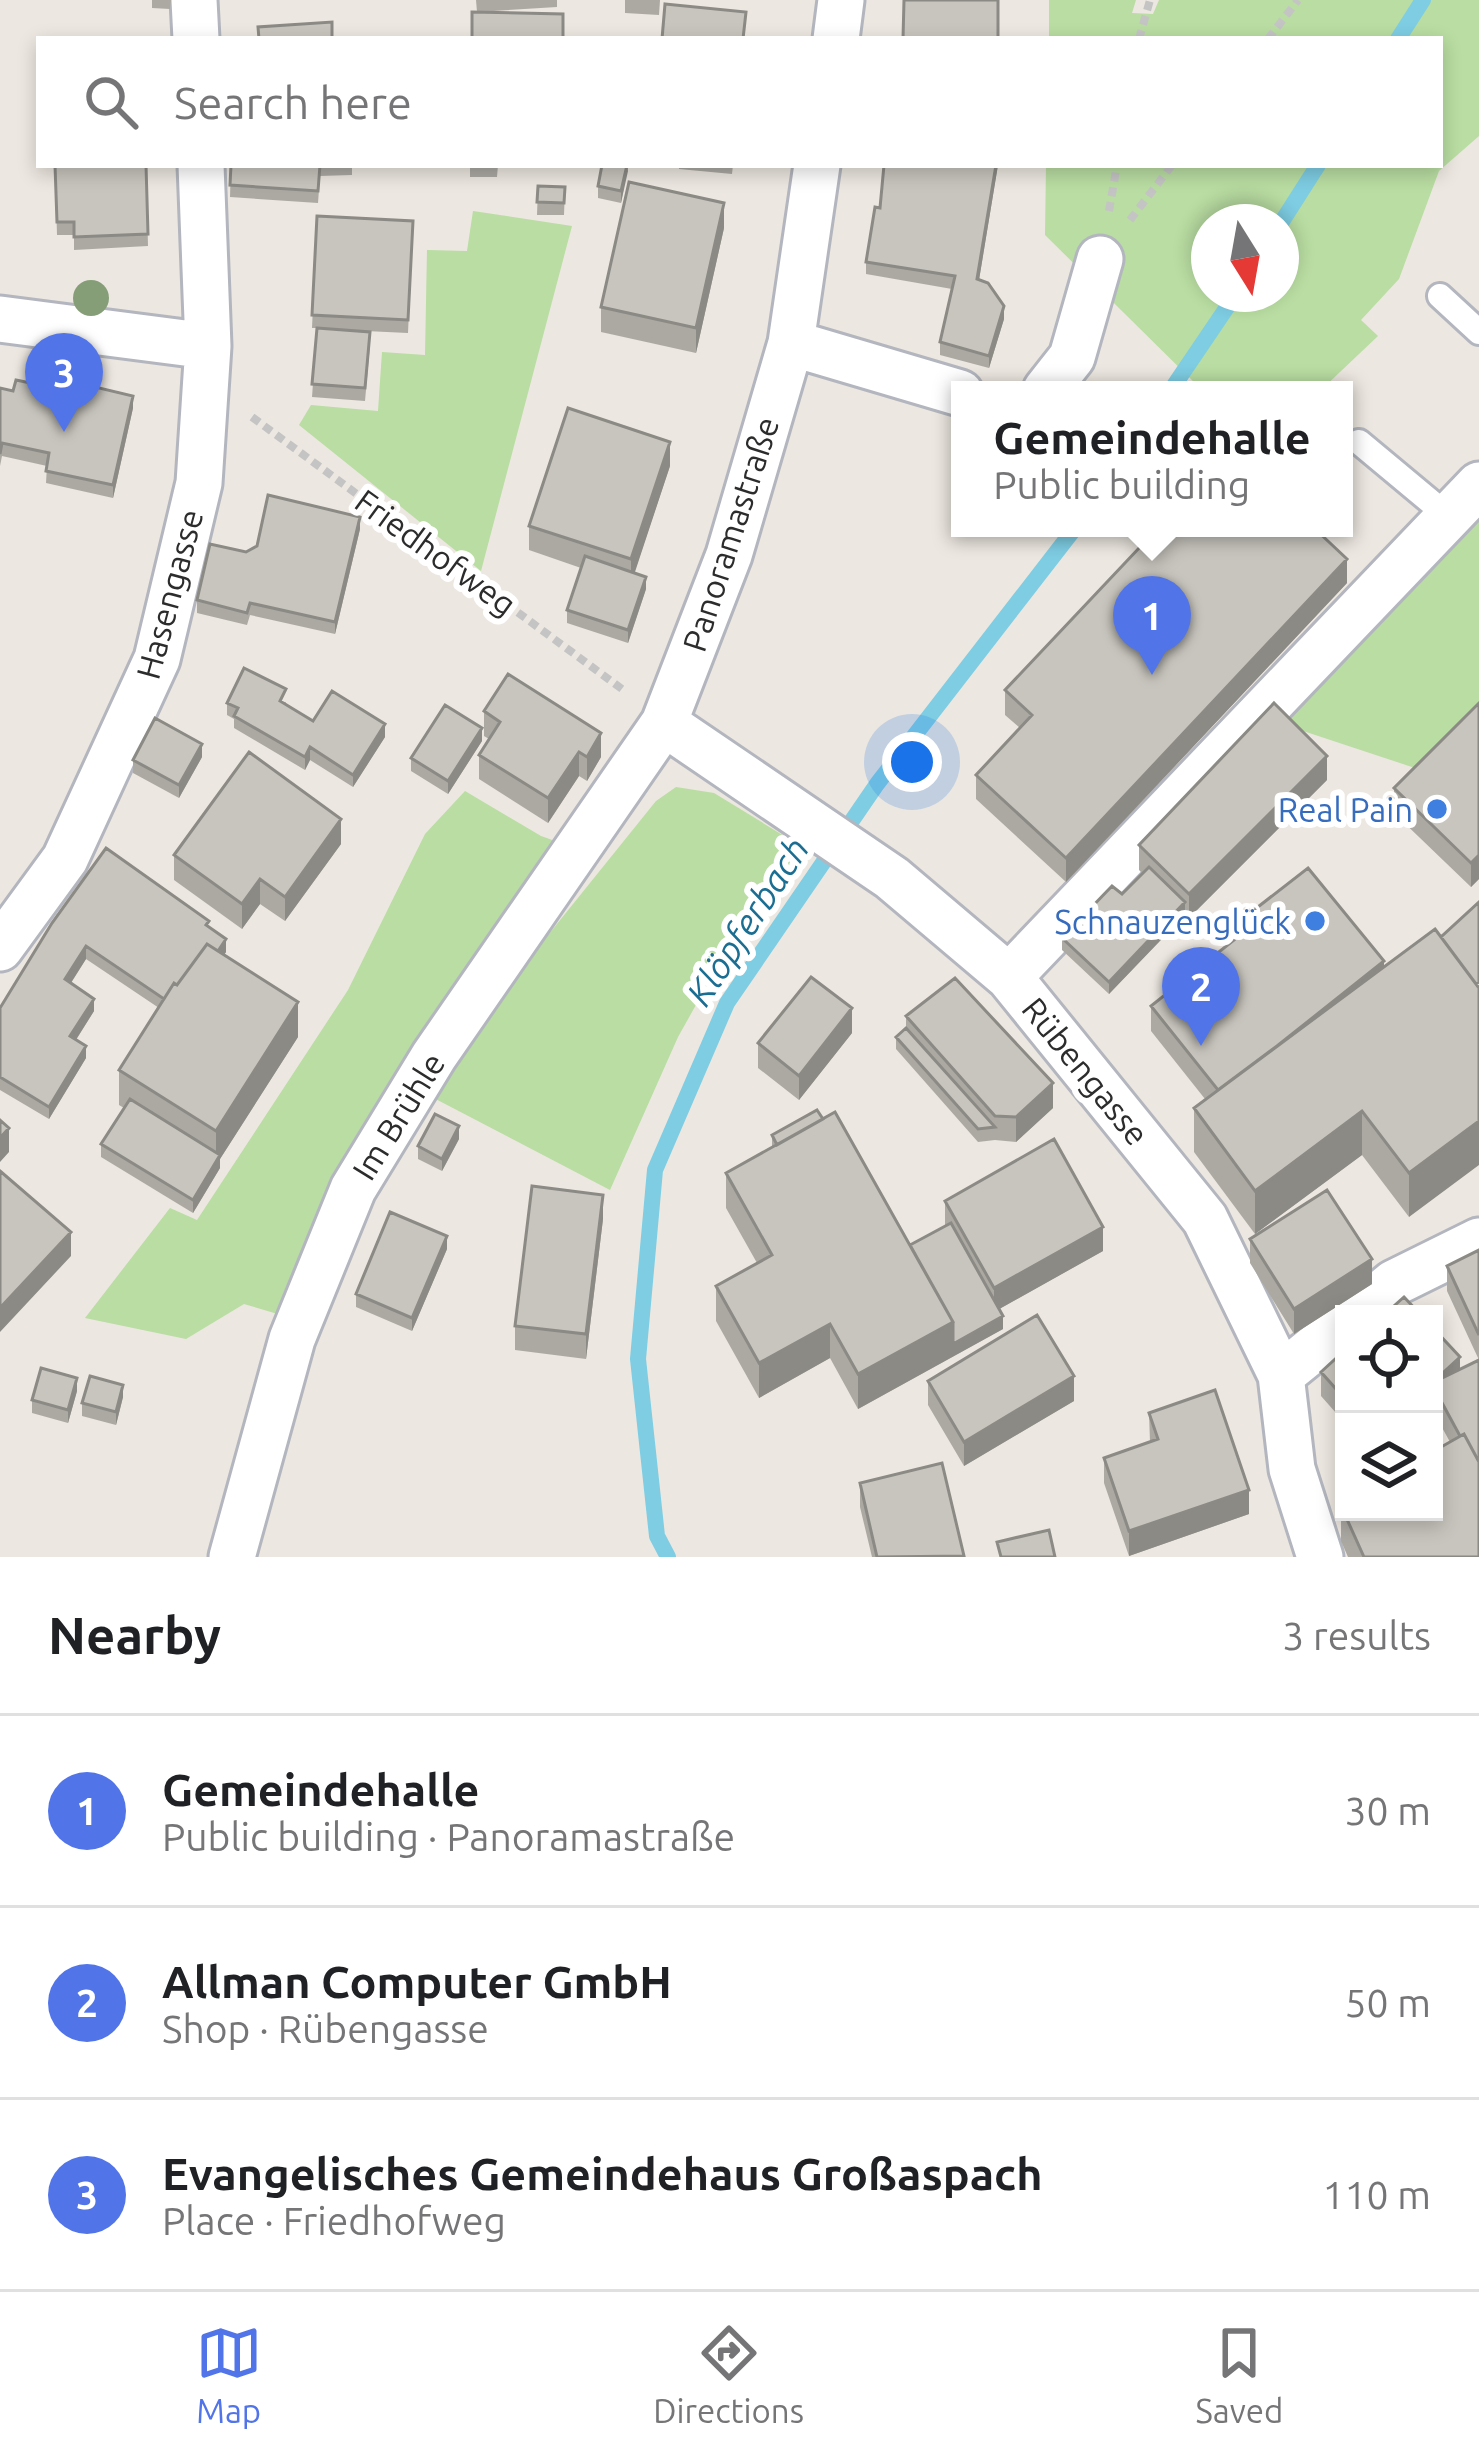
<!DOCTYPE html>
<html lang="en">
<head>
<meta charset="utf-8">
<style>
  :root { --surface:#fff; --page:#f2f2f2; --text:#202124; --muted:#757577; --line:#e0e0e0; --accent:#5174e9 }
  body { margin:0; font-family:Ubuntu,sans-serif; background:var(--page); color:var(--text) }
  .controls { position:absolute; right:36px; bottom:36px; display:grid; overflow:hidden; border-radius:0px; box-shadow:0 6px 18px #0003 }
  .controls button { width:108px; height:108px; display:grid; place-items:center; padding:0; border:0; border-bottom:3px solid var(--line); background:var(--surface); color:var(--text); font:60px sans-serif }
  .compass { position:absolute; left:1191px; top:204px; width:108px; height:108px; border-radius:50%; background:var(--surface); box-shadow:0 6px 18px #0003; rotate:169deg }
  .you { position:absolute; left:912px; top:762px; width:42px; height:42px; margin:-30px; border:9px solid #fff; border-radius:50%; background:#1a73e8; box-shadow:0 0 0 18px #1a73e833 }
  .badge { display:grid; place-items:center; width:78px; height:78px; border-radius:50%; background:var(--accent); color:#fff; font-size:39px; font-weight:700 }
  .pin { position:absolute; translate:-50% -99px; filter:drop-shadow(0 3px 6px #0008) }
  .pin::after { content:''; position:absolute; top:63px; width:42px; height:36px; background:inherit; clip-path:polygon(0 0,100% 0,50% 100%) }
  .popup { position:absolute; left:951px; top:381px; width:402px; height:156px; box-sizing:border-box; display:grid; place-content:center; border-radius:0px; background:var(--surface); filter:drop-shadow(0 3px 9px #0005); font-size:39px; white-space:nowrap; color:var(--muted) }
  .popup b { font-size:45px; color:var(--text) }
  .popup::after { content:''; position:absolute; left:50%; top:100%; margin-left:-24px; border:24px solid transparent; border-top-color:var(--surface) }
  .list { margin:0; padding:0; list-style:none }
  h2 { display:flex; justify-content:space-between; align-items:center; height:156px; margin:0; padding:0 48px; font-size:51px }
  h2 small { font-size:39px; font-weight:400; color:var(--muted) }
  .list li { display:grid; grid-template-columns:78px 1fr auto; gap:36px; align-items:center; box-sizing:border-box; height:192px; padding:0 48px; border-top:3px solid var(--line) }
  .list b { display:block; font-size:45px; white-space:nowrap }
  .list p { margin:0; font-size:39px; white-space:nowrap; color:var(--muted) }
  .list em { font-size:39px; font-style:normal; color:var(--muted) }
  .icon { flex:none; width:66px; height:66px; fill:none; stroke:currentColor; stroke-width:2; stroke-linecap:round; stroke-linejoin:round }
  .map { position:relative; flex:none; width:1479px; height:1557px; overflow:hidden }
  .search { position:absolute; background:var(--surface); box-shadow:0 6px 18px #0003; left:36px; right:36px; top:36px; height:132px; display:flex; align-items:center; gap:30px; box-sizing:border-box; padding:0 42px; border-radius:0px; color:var(--muted); font-size:45px }
  .sheet { height:732px; background:var(--surface) }
  nav { display:flex; justify-content:space-around; align-items:center; box-sizing:border-box; height:168px; border-top:3px solid var(--line); background:var(--surface); font-size:33px; color:var(--muted) }
  nav a { display:grid; justify-items:center; gap:6px }
  nav .on { color:var(--accent) }
  .map>svg:first-child { display:block }
  .green { fill:#b9dda2; fill-rule:evenodd }
  .lines { fill:none; stroke-linecap:round; stroke-linejoin:round }
  .stream { stroke:#7ecde3; stroke-width:16 }
  .lane-casing { stroke:#b3b6be; stroke-width:30 }
  .street-casing { stroke:#b3b6be; stroke-width:51 }
  .path { stroke:#c4c4c4; stroke-width:8; stroke-dasharray:9 6; stroke-linecap:butt }
  .lane { stroke:#fff; stroke-width:24 }
  .street { stroke:#fff; stroke-width:45 }
  .tree { fill:#869e78 }
  .wall { fill:#aca9a3 }
  .shaded-wall { fill:#8c8a85 }
  .building { fill:#c8c5be; stroke:#8c8a85; stroke-width:3 }
  .shop-dot { fill:#3f7fe0; stroke:#fff; stroke-width:4.5 }
  .labels { text-anchor:middle; dominant-baseline:central; stroke-width:12; stroke-linejoin:round; paint-order:stroke }
  .street-label { font-size:33px; fill:#2c2c2c; stroke:#fff }
  .shop-label { font-size:33px; fill:#366cbe; stroke:#fff; text-anchor:end }
  .water-label { font-size:36px; font-style:italic; fill:#1b6e92; stroke:#fff }
</style>
</head>
<body>
<div class="map">
<svg width="1479" height="1557" viewBox="0 0 1479 1557">
  <rect width="100%" height="100%" fill="#ece7e0"/>
  <path class="green" d="M 1049,0 L 1136,0 L 1132,13 L 1153,14 L 1159,0 L 1479,0 L 1479,136 L 1439,171 L 1399,279 L 1361,320 L 1378,336 L 1321,390 L 1202,390 L 1045,235 L 1046,165 L 1440,165 L 1440,39 L 1049,39 ZM 1209,222 L 1281,222 L 1281,294 L 1209,294 Z
    M 473,211 L 572,226 L 481,571 L 299,425 L 311,405 L 378,411 L 382,352 L 425,355 L 427,250 L 467,251 Z
    M 1479,519 L 1479,712 L 1415,768 L 1279,723 Z
    M 676,787 L 714,793 L 812,853 L 711,978 L 678,1037 L 610,1190 L 426,1094 L 494,1002 L 656,801 Z
    M 465,791 L 541,836 L 569,846 L 367,1119 L 318,1216 L 281,1315 L 244,1304 L 186,1339 L 85,1318 L 170,1208 L 197,1220 L 348,990 L 425,834 Z"/>
  <g class="lines">
    <path class="stream" d="M 1398,39 L 1423,0
      M 1281,223 L 1318,165
      M 1171,390 L 1236,294
      M 668,1557 L 657,1536 L 638,1359 L 655,1170 L 727,1003 L 877,784 L 1075,528"/>
    <g class="lane-casing">
      <path id="lane" d="M 1440,296 L 1479,332
        M 1359,442 L 1449,517"/>
    </g>
    <g class="street-casing">
      <path id="street" d="M 194,0 L 196,39
        M 836,39 L 841,0
        M 0,319 L 208,346
        M 791,343 L 960,393
        M 1046,390 L 1072,357 L 1100,259
        M 664,723 L 892,878 L 1009,977 L 1205,1219 L 1281,1375 L 1292,1469 L 1320,1557
        M 0,948 L 65,859 L 157,659 L 199,483 L 208,346 L 201,165
        M 1009,977 L 1479,485
        M 1356,1314 L 1394,1283 L 1479,1241
        M 1281,1375 L 1344,1324
        M 232,1557 L 292,1339 L 353,1189 L 434,1056 L 664,723 L 729,555 L 791,343 L 817,165"/>
    </g>
    <path class="path" d="M 1139,39 L 1150,0
      M 1268,39 L 1298,0
      M 1109,211 L 1117,165
      M 1130,220 L 1172,165
      M 252,417 L 622,689"/>
    <use href="#lane" class="lane"/>
    <use href="#street" class="street"/>
  </g>
  <circle class="tree" cx="91" cy="298" r="18"/>
  <path class="wall" d="M 152,0 L 171,0 L 170,9 L 152,8 Z
    M 476,0 L 557,0 L 557,7 L 477,12 Z
    M 625,0 L 660,0 L 659,15 L 625,13 Z
    M 55,165 L 146,165 L 148,246 L 74,250 L 74,235 L 57,235 Z
    M 231,165 L 352,165 L 352,175 L 320,176 L 318,203 L 230,197 Z
    M 470,165 L 498,165 L 497,177 L 470,177 Z
    M 628,165 L 621,203 L 598,198 L 598,186 Z
    M 679,165 L 733,165 L 732,174 L 679,169 Z
    M 998,165 L 979,280 L 1004,319 L 989,368 L 940,355 L 940,342 L 952,289 L 866,274 L 866,262 L 880,208 Z
    M 538,186 L 565,187 L 564,215 L 537,215 Z
    M 317,216 L 413,221 L 408,333 L 323,329 L 370,345 L 365,401 L 312,397 L 317,328 L 312,328 Z
    M 724,228 L 696,353 L 601,332 L 601,307 Z
    M 0,388 L 133,408 L 113,498 L 46,483 L 47,466 L 2,456 L 0,466 Z
    M 670,466 L 634,573 L 646,589 L 628,643 L 567,623 L 567,610 L 581,568 L 529,550 L 529,526 Z
    M 360,529 L 335,634 L 250,615 L 247,625 L 197,613 L 197,600 Z
    M 1347,583 L 1066,882 L 976,799 L 976,775 L 1020,728 L 1005,715 L 1005,690 Z
    M 286,702 L 285,704 L 313,721 L 385,737 L 353,787 L 310,760 L 305,770 L 234,728 L 234,719 L 227,715 L 227,703 Z
    M 1479,703 L 1479,879 L 1471,887 L 1394,813 L 1394,788 Z
    M 484,711 L 601,757 L 587,781 L 579,776 L 548,823 L 479,779 L 479,755 L 489,739 L 484,736 Z
    M 482,741 L 448,794 L 411,771 L 411,758 Z
    M 202,757 L 179,798 L 133,773 L 133,760 Z
    M 1327,780 L 1189,918 L 1185,914 L 1109,994 L 1062,950 L 1062,938 L 1122,894 L 1142,873 L 1139,870 L 1139,845 Z
    M 341,844 L 285,921 L 260,904 L 242,929 L 174,880 L 174,855 Z
    M 106,848 L 209,927 L 226,952 L 224,955 L 298,1037 L 220,1159 L 220,1168 L 193,1213 L 101,1157 L 101,1144 L 124,1108 L 119,1105 L 119,1070 L 159,1008 L 86,959 L 71,983 L 94,1011 L 76,1040 L 86,1058 L 49,1119 L 0,1090 L 0,1008 Z
    M 1435,929 L 1409,1217 L 1362,1155 L 1255,1234 L 1194,1152 L 1194,1108 L 1205,1099 L 1151,1031 L 1151,1006 L 1227,945 L 1227,931 L 1384,967 Z
    M 906,1016 L 1053,1108 L 1016,1142 L 995,1140 L 978,1142 L 896,1049 L 896,1037 L 906,1028 Z
    M 852,1033 L 799,1100 L 758,1068 L 758,1043 Z
    M 772,1135 L 910,1245 L 945,1226 L 945,1201 L 1103,1251 L 999,1309 L 1003,1329 L 858,1409 L 830,1358 L 759,1398 L 716,1321 L 716,1286 L 757,1263 L 726,1208 L 726,1173 L 772,1147 Z
    M 459,1139 L 442,1171 L 418,1159 L 418,1146 Z
    M 603,1219 L 586,1359 L 515,1350 L 515,1326 Z
    M 1250,1239 L 1372,1284 L 1294,1334 L 1250,1263 Z
    M 447,1249 L 412,1331 L 356,1307 L 356,1294 Z
    M 1479,1250 L 1479,1557 L 1348,1557 L 1341,1541 L 1341,1506 L 1450,1442 L 1434,1413 L 1434,1329 L 1460,1369 L 1479,1360 L 1447,1291 L 1447,1266 Z
    M 1344,1351 L 1344,1422 L 1321,1396 L 1321,1372 Z
    M 928,1381 L 1074,1401 L 964,1466 L 928,1405 Z
    M 77,1391 L 68,1423 L 32,1413 L 32,1400 Z
    M 123,1397 L 116,1425 L 82,1416 L 82,1403 Z
    M 1149,1413 L 1249,1514 L 1129,1556 L 1104,1483 L 1104,1458 L 1150,1442 Z
    M 860,1483 L 964,1557 L 872,1557 L 860,1507 Z"/>
  <path class="shaded-wall" d="M 627,165 L 628,171 L 621,203 L 621,191 Z
    M 996,165 L 998,165 L 977,292 L 977,279 Z
    M 724,203 L 724,228 L 696,353 L 696,328 Z
    M 1004,306 L 1004,319 L 989,368 L 989,356 Z
    M 133,396 L 133,408 L 113,498 L 113,485 Z
    M 670,442 L 670,466 L 631,584 L 631,559 Z
    M 1350,450 L 1350,462 L 1344,469 L 1344,456 Z
    M 360,517 L 360,529 L 335,634 L 335,622 Z
    M 1347,559 L 1347,583 L 1066,882 L 1066,858 Z
    M 646,577 L 646,589 L 628,643 L 628,630 Z
    M 385,724 L 385,737 L 353,787 L 353,775 Z
    M 482,728 L 482,741 L 448,794 L 448,781 Z
    M 601,733 L 601,757 L 587,781 L 587,757 Z
    M 202,744 L 202,757 L 179,798 L 179,785 Z
    M 310,747 L 310,760 L 305,770 L 305,757 Z
    M 579,752 L 579,776 L 548,823 L 548,798 Z
    M 1327,756 L 1327,780 L 1189,918 L 1189,894 Z
    M 341,819 L 341,844 L 285,921 L 285,897 Z
    M 1479,855 L 1479,879 L 1471,887 L 1471,863 Z
    M 260,879 L 260,904 L 242,929 L 242,904 Z
    M 1185,902 L 1185,915 L 1109,994 L 1109,982 Z
    M 226,939 L 226,952 L 177,1020 L 177,1007 Z
    M 86,946 L 86,959 L 65,992 L 65,979 Z
    M 1384,961 L 1384,985 L 1219,1092 Z
    M 94,999 L 94,1011 L 70,1049 L 70,1036 Z
    M 298,1002 L 298,1037 L 220,1159 L 220,1168 L 193,1213 L 193,1200 L 216,1162 L 216,1131 Z
    M 852,1008 L 852,1033 L 799,1100 L 799,1076 Z
    M 86,1046 L 86,1058 L 49,1119 L 49,1107 Z
    M 1053,1083 L 1053,1108 L 1016,1142 L 1016,1117 Z
    M 1362,1111 L 1362,1155 L 1255,1234 L 1255,1191 Z
    M 1479,1121 L 1479,1165 L 1409,1217 L 1409,1173 Z
    M 459,1126 L 459,1139 L 442,1171 L 442,1159 Z
    M 9,1128 L 9,1152 L 0,1162 L 0,1138 Z
    M 603,1195 L 603,1219 L 586,1359 L 586,1334 Z
    M 1103,1227 L 1103,1251 L 994,1312 L 994,1288 Z
    M 71,1232 L 71,1256 L 0,1332 L 0,1308 Z
    M 447,1236 L 447,1249 L 412,1331 L 412,1318 Z
    M 1372,1259 L 1372,1284 L 1294,1334 L 1294,1309 Z
    M 1003,1316 L 1003,1329 L 858,1409 L 858,1374 L 953,1322 Z
    M 830,1324 L 830,1358 L 759,1398 L 759,1363 Z
    M 1460,1357 L 1460,1382 L 1434,1381 Z
    M 1074,1376 L 1074,1401 L 964,1466 L 964,1442 Z
    M 77,1378 L 77,1391 L 68,1423 L 68,1410 Z
    M 123,1385 L 123,1397 L 116,1425 L 116,1412 Z
    M 1249,1490 L 1249,1514 L 1129,1556 L 1129,1531 Z"/>
  <path class="building" d="M 904,0 L 998,0 L 998,39 L 903,39 Z
    M 665,4 L 746,12 L 743,39 L 662,39 Z
    M 472,12 L 563,14 L 563,39 L 472,39 Z
    M 332,22 L 332,39 L 259,39 L 258,27 Z
    M 55,165 L 146,165 L 148,234 L 74,237 L 74,222 L 57,222 Z
    M 231,165 L 320,165 L 318,191 L 230,185 Z
    M 602,165 L 627,165 L 621,191 L 598,186 Z
    M 884,165 L 996,165 L 977,279 L 988,283 L 1004,306 L 989,356 L 940,342 L 955,276 L 866,262 L 875,207 L 880,208 Z
    M 629,182 L 724,203 L 696,328 L 601,307 Z
    M 538,186 L 565,187 L 564,203 L 537,202 Z
    M 317,216 L 413,221 L 408,320 L 312,315 Z
    M 317,328 L 370,332 L 365,388 L 312,384 Z
    M 16,380 L 64,390 L 66,380 L 133,396 L 113,485 L 46,471 L 49,453 L 2,443 L 0,454 L 0,388 L 13,391 Z
    M 568,408 L 670,442 L 631,559 L 529,526 Z
    M 268,495 L 360,517 L 335,622 L 250,603 L 247,613 L 197,600 L 210,544 L 246,552 L 257,546 Z
    M 1158,528 L 1314,528 L 1347,559 L 1066,858 L 976,775 L 1032,715 L 1005,690 Z
    M 585,556 L 646,577 L 628,630 L 567,610 Z
    M 244,668 L 286,689 L 280,701 L 313,721 L 332,691 L 385,724 L 353,775 L 310,747 L 305,757 L 234,716 L 238,708 L 227,703 Z
    M 508,674 L 601,733 L 587,757 L 579,752 L 548,798 L 479,755 L 500,722 L 484,711 Z
    M 1274,703 L 1327,756 L 1189,894 L 1139,845 Z
    M 1479,703 L 1479,855 L 1471,863 L 1394,788 Z
    M 445,705 L 482,728 L 448,781 L 411,758 Z
    M 155,718 L 202,744 L 179,785 L 133,760 Z
    M 249,752 L 341,819 L 285,897 L 260,879 L 242,904 L 174,855 Z
    M 106,848 L 209,921 L 206,925 L 226,939 L 218,951 L 207,944 L 177,985 L 174,983 L 164,999 L 86,946 L 65,979 L 94,999 L 70,1036 L 86,1046 L 49,1107 L 0,1077 L 0,1008 L 52,923 Z
    M 1149,867 L 1185,902 L 1109,982 L 1062,938 L 1112,886 L 1122,894 Z
    M 1308,868 L 1384,961 L 1277,1046 L 1218,1090 L 1151,1006 L 1234,940 L 1227,931 Z
    M 1479,902 L 1479,982 L 1476,984 L 1441,937 Z
    M 1435,929 L 1479,988 L 1479,1121 L 1409,1173 L 1362,1111 L 1255,1191 L 1194,1108 Z
    M 207,944 L 298,1002 L 216,1131 L 119,1070 L 174,983 L 177,985 Z
    M 811,977 L 852,1008 L 799,1076 L 758,1043 Z
    M 955,978 L 1053,1083 L 1016,1117 L 995,1116 L 906,1016 Z
    M 906,1028 L 995,1127 L 978,1129 L 896,1037 Z
    M 130,1099 L 220,1155 L 193,1200 L 101,1144 Z
    M 817,1110 L 823,1119 L 777,1145 L 772,1135 Z
    M 835,1112 L 953,1322 L 858,1374 L 830,1324 L 759,1363 L 716,1286 L 772,1255 L 726,1173 Z
    M 435,1114 L 459,1126 L 442,1159 L 418,1146 Z
    M 0,1120 L 9,1128 L 0,1138 Z
    M 1054,1139 L 1103,1227 L 994,1288 L 945,1201 Z
    M 0,1171 L 71,1232 L 0,1308 Z
    M 532,1186 L 603,1195 L 586,1334 L 515,1326 Z
    M 1327,1190 L 1372,1259 L 1294,1309 L 1250,1239 Z
    M 390,1212 L 447,1236 L 412,1318 L 356,1294 Z
    M 951,1223 L 1003,1316 L 953,1344 L 953,1322 L 910,1245 Z
    M 1479,1250 L 1479,1335 L 1447,1266 Z
    M 1404,1297 L 1420,1314 L 1385,1314 Z
    M 1037,1315 L 1074,1376 L 964,1442 L 928,1381 Z
    M 1434,1329 L 1460,1357 L 1434,1381 Z
    M 1344,1351 L 1344,1398 L 1321,1372 Z
    M 1479,1360 L 1479,1462 L 1464,1434 L 1460,1436 L 1434,1388 L 1434,1382 Z
    M 41,1368 L 77,1378 L 68,1410 L 32,1400 Z
    M 90,1376 L 123,1385 L 116,1412 L 82,1403 Z
    M 1215,1390 L 1249,1490 L 1129,1531 L 1104,1458 L 1158,1439 L 1149,1413 Z
    M 1464,1434 L 1479,1462 L 1479,1557 L 1364,1557 L 1341,1506 L 1344,1504 L 1344,1512 L 1434,1512 L 1434,1451 Z
    M 942,1463 L 964,1556 L 877,1557 L 860,1483 Z
    M 1049,1530 L 1055,1557 L 1001,1557 L 997,1542 Z"/>
  <g class="shop-dot">
    <circle cx="1437" cy="809" r="12"/>
    <circle cx="1315" cy="921" r="12"/>
  </g>
  <g class="labels">
    <g class="street-label">
      <text transform="translate(730 534) rotate(-72)">Panoramastraße</text>
      <text transform="translate(436 552) rotate(36)">Friedhofweg</text>
      <text transform="translate(169 594) rotate(-75)">Hasengasse</text>
      <text transform="translate(1086 1071) rotate(51)">Rübengasse</text>
      <text transform="translate(398 1116) rotate(-58)">Im Brühle</text>
    </g>
    <g class="shop-label">
      <text x="1413" y="809">Real Pain</text>
      <text x="1291" y="921">Schnauzenglück</text>
    </g>
    <g class="water-label">
      <text transform="translate(747 921) rotate(-57)">Klöpferbach</text>
    </g>
  </g>
</svg>
<div class="controls">
<button><svg class="icon" aria-label="locate" viewBox="0 0 24 24"><circle cx="12" cy="12" r="6"/><path d="M12 2v4M12 18v4M2 12h4M18 12h4"/></svg></button>
<button><svg class="icon" aria-label="layers" viewBox="0 0 24 24"><path d="M12 4l9 5-9 5-9-5zM3 14l9 5 9-5"/></svg></button>
</div>
<svg class="compass" viewBox="-18 -18 36 36"><path d="M0-13l5 13h-10z" fill="#e53935"/><path d="M0 13l5-13h-10z" fill="#757577"/></svg>
<div class="you"></div>
<div class="pin badge" style="left:1152px;top:675px">1</div>
<div class="popup"><b>Gemeindehalle</b>Public building</div>
<div class="pin badge" style="left:1201px;top:1046px">2</div>
<div class="pin badge" style="left:64px;top:432px">3</div>
<div class="search"><svg class="icon" aria-label="search" viewBox="0 0 24 24"><circle cx="10" cy="10" r="6"/><path d="M15 15l6 6"/></svg>Search here</div>
</div>
<section class="sheet">
<h2>Nearby<small>3 results</small></h2>
<ul class="list">
<li><span class="badge">1</span><div><b>Gemeindehalle</b><p>Public building · Panoramastraße</p></div><em>30 m</em></li>
<li><span class="badge">2</span><div><b>Allman Computer GmbH</b><p>Shop · Rübengasse</p></div><em>50 m</em></li>
<li><span class="badge">3</span><div><b>Evangelisches Gemeindehaus Großaspach</b><p>Place · Friedhofweg</p></div><em>110 m</em></li>
</ul>
</section>
<nav>
<a class="on"><svg class="icon" aria-label="map" viewBox="0 0 24 24"><path d="M3 6l6-2 6 2 6-2v14l-6 2-6-2-6 2zM9 4v14M15 6v14"/></svg>Map</a>
<a><svg class="icon" aria-label="directions" viewBox="0 0 24 24"><path d="M12 3l9 9-9 9-9-9zM9 14v-3h6M13 9l2 2-2 2"/></svg>Directions</a>
<a><svg class="icon" aria-label="saved" viewBox="0 0 24 24"><path d="M7 4h10v16l-5-4-5 4z"/></svg>Saved</a>
</nav>
</body>
</html>
